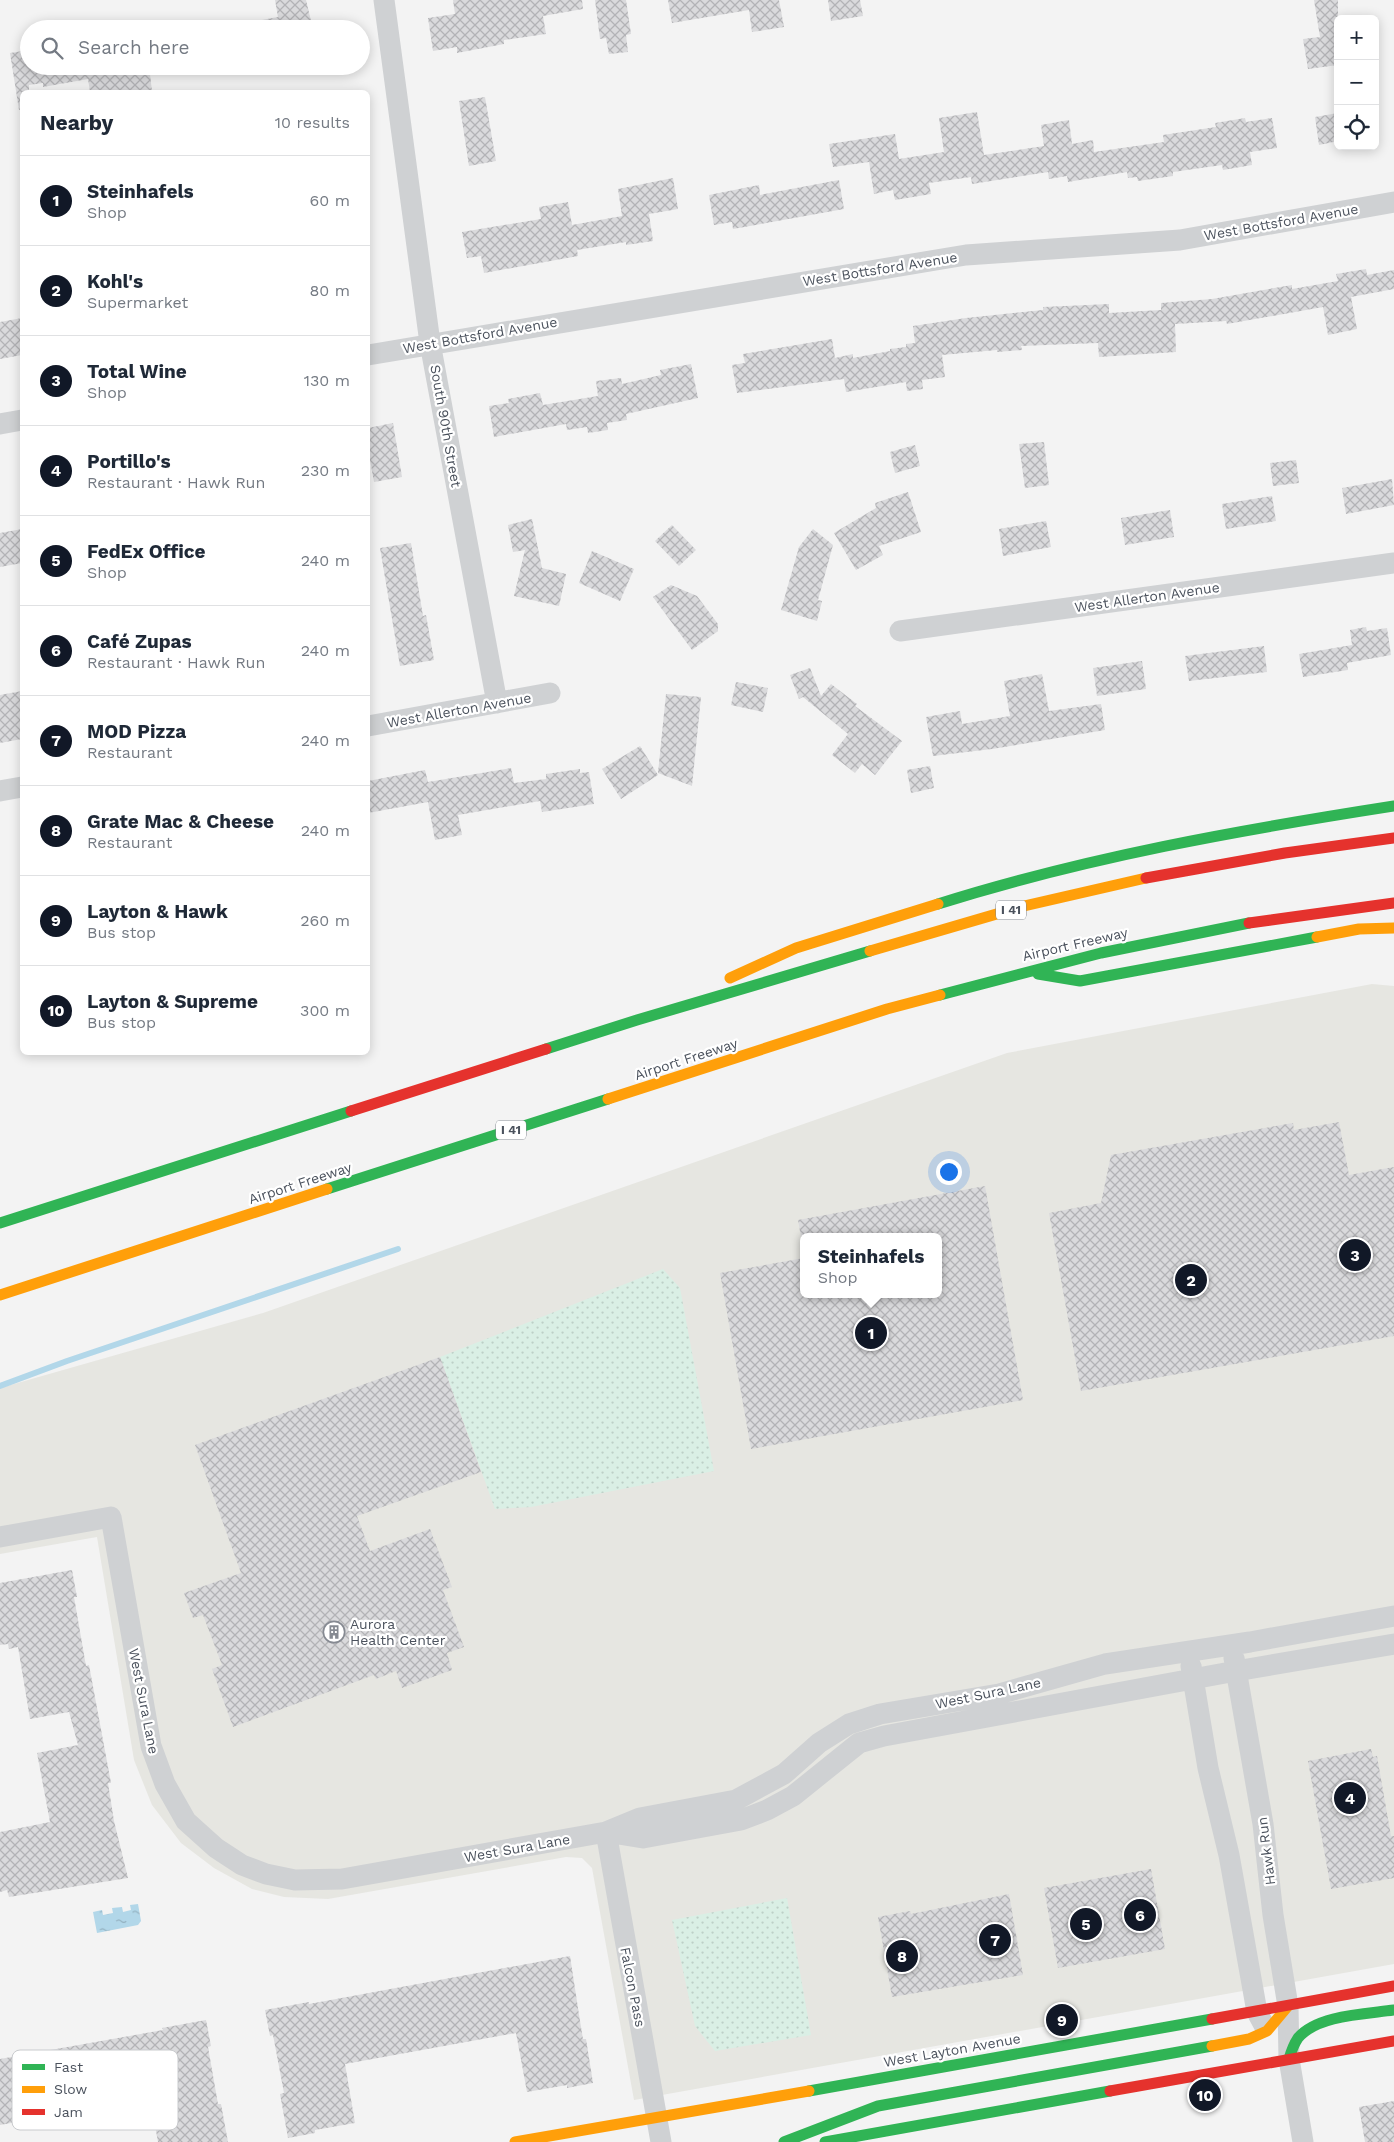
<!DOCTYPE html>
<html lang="en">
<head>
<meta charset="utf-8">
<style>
  :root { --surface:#fff; --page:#f2f2f3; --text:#1f2937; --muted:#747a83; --line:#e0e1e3; --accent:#111827 }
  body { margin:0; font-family:"Work Sans",sans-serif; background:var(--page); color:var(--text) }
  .controls { position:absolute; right:15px; top:15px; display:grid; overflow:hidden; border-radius:8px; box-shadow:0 2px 12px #0003 }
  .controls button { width:45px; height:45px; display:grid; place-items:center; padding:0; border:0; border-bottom:1px solid var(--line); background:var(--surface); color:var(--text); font:25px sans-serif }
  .you { position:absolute; left:948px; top:1171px; width:18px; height:18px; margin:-12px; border:4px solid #fff; border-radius:50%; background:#1a73e8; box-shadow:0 0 0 8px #1a73e833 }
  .badge { display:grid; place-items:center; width:32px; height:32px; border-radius:50%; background:var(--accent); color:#fff; font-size:16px; font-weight:700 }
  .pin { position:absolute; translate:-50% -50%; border:2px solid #fff; box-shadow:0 1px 5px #0006 }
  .popup { position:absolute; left:800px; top:1233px; width:142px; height:65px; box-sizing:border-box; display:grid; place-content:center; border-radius:8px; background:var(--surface); filter:drop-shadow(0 1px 4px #0005); font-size:16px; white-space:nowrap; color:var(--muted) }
  .popup b { font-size:19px; color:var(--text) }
  .popup::after { content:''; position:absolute; left:50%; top:100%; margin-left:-10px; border:10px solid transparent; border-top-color:var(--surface) }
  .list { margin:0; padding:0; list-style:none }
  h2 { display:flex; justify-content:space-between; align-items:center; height:65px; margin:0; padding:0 20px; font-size:21px }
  h2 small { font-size:16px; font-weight:400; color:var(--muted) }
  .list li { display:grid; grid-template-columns:32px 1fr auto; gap:15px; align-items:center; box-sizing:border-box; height:90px; padding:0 20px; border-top:1px solid var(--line) }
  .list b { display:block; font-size:19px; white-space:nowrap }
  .list p { margin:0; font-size:16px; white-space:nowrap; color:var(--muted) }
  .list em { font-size:16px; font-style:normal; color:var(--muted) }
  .icon { flex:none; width:28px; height:28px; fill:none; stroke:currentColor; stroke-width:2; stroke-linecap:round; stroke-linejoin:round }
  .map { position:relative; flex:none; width:1394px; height:2142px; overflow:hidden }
  .search { position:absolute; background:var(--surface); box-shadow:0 2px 12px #0003; left:20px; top:20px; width:350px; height:55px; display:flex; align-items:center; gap:12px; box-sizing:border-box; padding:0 18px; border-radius:28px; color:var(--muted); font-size:19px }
  .panel { position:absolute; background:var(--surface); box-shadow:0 2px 12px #0003; left:20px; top:90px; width:350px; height:965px; border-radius:8px }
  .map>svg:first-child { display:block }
  .commercial { fill:#e6e6e1; fill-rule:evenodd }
  .grass { fill:url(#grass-dots) }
  .water { fill:url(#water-ripples) }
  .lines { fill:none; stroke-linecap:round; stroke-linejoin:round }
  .stream { stroke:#b2d7e9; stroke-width:6 }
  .building { fill:url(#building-cross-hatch) }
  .street { stroke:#cfd1d3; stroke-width:21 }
  .fast { stroke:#30b455; stroke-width:11 }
  .slow { stroke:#ff9f0a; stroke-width:11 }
  .jam { stroke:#e5322d; stroke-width:11 }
  .labels { text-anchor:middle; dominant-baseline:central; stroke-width:4.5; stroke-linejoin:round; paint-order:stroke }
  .shield { fill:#fff; stroke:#81868e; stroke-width:1 }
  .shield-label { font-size:12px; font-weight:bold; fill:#4b525d }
  .street-label { font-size:14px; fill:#4b525d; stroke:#fff }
  .poi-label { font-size:14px; fill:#4b525d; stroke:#fff; text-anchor:start }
  .key { fill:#fff; stroke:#c9cbce; stroke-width:1 }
  .key-label { font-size:14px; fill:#4b525d }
</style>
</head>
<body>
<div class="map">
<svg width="1394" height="2142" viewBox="0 0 1394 2142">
  <defs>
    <pattern id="grass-dots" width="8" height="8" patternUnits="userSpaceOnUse" patternTransform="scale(1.25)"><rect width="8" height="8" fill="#daefe5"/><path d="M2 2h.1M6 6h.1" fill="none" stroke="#bdcfc7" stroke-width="1.8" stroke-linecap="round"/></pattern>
    <pattern id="water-ripples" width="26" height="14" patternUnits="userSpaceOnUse" patternTransform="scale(1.25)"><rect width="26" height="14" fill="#b2d7e9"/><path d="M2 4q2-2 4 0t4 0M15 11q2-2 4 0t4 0" fill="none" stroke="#93b1c0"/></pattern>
    <pattern id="building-cross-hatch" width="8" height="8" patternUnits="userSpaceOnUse" patternTransform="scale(1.25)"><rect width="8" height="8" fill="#dadadc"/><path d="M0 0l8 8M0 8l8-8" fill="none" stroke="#b3b3b6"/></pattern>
  </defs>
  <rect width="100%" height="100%" fill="#f3f3f3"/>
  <path class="commercial" d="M 1372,984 L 1394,986 L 1394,1964 L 634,2100 L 592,1868 L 582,1858 L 566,1857 L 328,1899 L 284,1897 L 252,1889 L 214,1868 L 181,1843 L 152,1805 L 134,1760 L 97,1537 L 0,1554 L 0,1388 L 263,1313 L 1007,1053 ZM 804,1237 L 938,1237 L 938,1294 L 804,1294 Z"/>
  <path class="grass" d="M 663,1269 L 680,1288 L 714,1471 L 531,1507 L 495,1509 L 440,1357 Z
    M 787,1898 L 811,2035 L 715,2051 L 695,2026 L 672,1920 Z"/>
  <path class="water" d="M 138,1904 L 141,1921 L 138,1925 L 97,1933 L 93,1912 L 102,1910 L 103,1915 L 113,1913 L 112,1908 L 122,1907 L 123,1912 L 131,1910 L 130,1905 Z"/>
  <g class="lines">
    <path class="stream" d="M 0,1386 L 67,1361 L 398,1249"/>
  </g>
  <path class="building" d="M 275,0 L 306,0 L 313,29 L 263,29 L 262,20 L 278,17 Z
    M 453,0 L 582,0 L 583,9 L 543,16 L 546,34 L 504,40 L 504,44 L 457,53 L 457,47 L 433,51 L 428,18 L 455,14 Z
    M 595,0 L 626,0 L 631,34 L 626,35 L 628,52 L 609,54 L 606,38 L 600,39 Z
    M 668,0 L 779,0 L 784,27 L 752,32 L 749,10 L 672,23 Z
    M 828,0 L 860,0 L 863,16 L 831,21 Z
    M 1314,0 L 1338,0 L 1338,65 L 1308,69 L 1303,39 L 1320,37 Z
    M 29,50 L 29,66 L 149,66 L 152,91 L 140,92 L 90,92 L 88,79 L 43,87 L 43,83 L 29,85 L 29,92 L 22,92 L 22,109 L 19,110 L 10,53 Z
    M 485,97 L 496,161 L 469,166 L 459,101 Z
    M 977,112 L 984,155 L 1044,146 L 1041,125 L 1069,120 L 1072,144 L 1093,140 L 1094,152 L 1164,142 L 1163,135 L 1216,127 L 1215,123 L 1245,118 L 1246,122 L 1272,118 L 1277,148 L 1250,152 L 1252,165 L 1223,170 L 1222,165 L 1173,172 L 1173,176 L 1138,181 L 1137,177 L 1128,178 L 1127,172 L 1068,182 L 1067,176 L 1049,179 L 1048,172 L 972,184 L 971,177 L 929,183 L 931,194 L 895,200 L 893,190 L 874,194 L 869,162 L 833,167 L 829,144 L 895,134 L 899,159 L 944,152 L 939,118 Z
    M 1338,113 L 1338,141 L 1319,145 L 1315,117 Z
    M 673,178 L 678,209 L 649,214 L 653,241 L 626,245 L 626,242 L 577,250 L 578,256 L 484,273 L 481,256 L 467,258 L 462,232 L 541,219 L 539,207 L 568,202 L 572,225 L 622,216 L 618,189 Z
    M 839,180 L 844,209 L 733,229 L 732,222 L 714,225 L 709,195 L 759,185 L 760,195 Z
    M 1366,269 L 1367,275 L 1394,270 L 1394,289 L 1351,297 L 1357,329 L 1328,335 L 1323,307 L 1227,324 L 1226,321 L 1175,324 L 1176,352 L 1099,357 L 1098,343 L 1021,346 L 1022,350 L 997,352 L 997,350 L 942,355 L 945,377 L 922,380 L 923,389 L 907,391 L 906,382 L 846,392 L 844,379 L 737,393 L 732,365 L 745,363 L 743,354 L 832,339 L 835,358 L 853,354 L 853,358 L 890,351 L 890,349 L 906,347 L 906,344 L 915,343 L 913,326 L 966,318 L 1043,310 L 1043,307 L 1109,304 L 1109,313 L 1161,310 L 1161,303 L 1212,299 L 1292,285 L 1292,289 L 1338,281 L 1336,274 Z
    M 22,318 L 22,355 L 0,359 L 0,322 Z
    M 691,364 L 698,398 L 626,414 L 627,420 L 607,423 L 608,430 L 588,433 L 587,427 L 567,430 L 566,424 L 494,437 L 489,406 L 509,403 L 508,399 L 540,393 L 543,405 L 598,396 L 596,381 L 621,378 L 622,384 L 661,375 L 660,370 Z
    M 393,423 L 402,477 L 374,482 L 370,460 L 368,460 L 368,428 Z
    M 1044,442 L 1049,485 L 1025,488 L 1019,444 Z
    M 915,445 L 920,466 L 895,473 L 890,452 Z
    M 1296,460 L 1299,483 L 1273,486 L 1270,463 Z
    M 1392,479 L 1394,505 L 1346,514 L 1342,488 Z
    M 908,492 L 921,532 L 879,546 L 883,555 L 856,570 L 834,533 L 876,508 L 875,503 Z
    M 1272,496 L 1276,521 L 1226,529 L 1222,504 Z
    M 1170,510 L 1174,537 L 1125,545 L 1121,518 Z
    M 532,519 L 542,568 L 566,574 L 559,606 L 514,596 L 525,550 L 513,552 L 508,525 Z
    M 1046,521 L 1051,547 L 1003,556 L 999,529 Z
    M 672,525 L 696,550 L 679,566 L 655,541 Z
    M 22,529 L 22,563 L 0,567 L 0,533 Z
    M 813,529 L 833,545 L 818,600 L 822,601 L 817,621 L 781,610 L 799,547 Z
    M 411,543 L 423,616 L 426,615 L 434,660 L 400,666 L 380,548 Z
    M 592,551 L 634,569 L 620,601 L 579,583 Z
    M 671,585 L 697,596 L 718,624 L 718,631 L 692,650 L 653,597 Z
    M 1366,627 L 1367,631 L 1387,628 L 1391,655 L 1347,663 L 1348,670 L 1303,677 L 1299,654 L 1352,645 L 1350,630 Z
    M 1264,646 L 1267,672 L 1189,681 L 1185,656 Z
    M 1142,661 L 1146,689 L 1097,696 L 1093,668 Z
    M 810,668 L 821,696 L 831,684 L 857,704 L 855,706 L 902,741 L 875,775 L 862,764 L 855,773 L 832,755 L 848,734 L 803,697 L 799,699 L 790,675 Z
    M 1042,674 L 1049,711 L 1101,704 L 1105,730 L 992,749 L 933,756 L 926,717 L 960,711 L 962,724 L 1010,716 L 1004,681 Z
    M 736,682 L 768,688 L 763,712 L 731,705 Z
    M 22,691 L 22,739 L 0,743 L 0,695 Z
    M 666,694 L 701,697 L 692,786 L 658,773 Z
    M 640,746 L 658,775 L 621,799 L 602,769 Z
    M 930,766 L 934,788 L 911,793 L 907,770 Z
    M 511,768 L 514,783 L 546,779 L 546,774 L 580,769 L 580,773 L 589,772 L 594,804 L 542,812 L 540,801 L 458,815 L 462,835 L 435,840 L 428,802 L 368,813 L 368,781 L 425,770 L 428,782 Z
    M 1339,1122 L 1349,1175 L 1394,1167 L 1394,1336 L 1081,1391 L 1049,1213 L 1101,1203 L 1111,1155 L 1293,1123 L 1294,1130 Z
    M 985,1186 L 1023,1400 L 751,1449 L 720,1273 L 804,1258 L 804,1294 L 938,1294 L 938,1237 L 801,1237 L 798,1220 Z
    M 440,1357 L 481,1472 L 357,1516 L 370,1551 L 430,1529 L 452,1587 L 443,1590 L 464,1647 L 447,1653 L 452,1670 L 402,1688 L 396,1671 L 376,1679 L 374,1675 L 233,1727 L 212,1669 L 222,1665 L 203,1615 L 193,1618 L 184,1593 L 241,1573 L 195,1445 Z
    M 72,1570 L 77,1597 L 74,1597 L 86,1666 L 89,1665 L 111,1783 L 108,1783 L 114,1821 L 128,1878 L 9,1897 L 7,1890 L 0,1892 L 0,1832 L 50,1822 L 37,1753 L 78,1745 L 69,1712 L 30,1719 L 18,1647 L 9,1649 L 8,1644 L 0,1645 L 0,1583 Z
    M 1371,1749 L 1373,1757 L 1377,1756 L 1391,1836 L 1394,1836 L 1394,1878 L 1331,1889 L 1308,1761 Z
    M 1151,1869 L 1165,1949 L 1058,1968 L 1044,1888 Z
    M 1009,1894 L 1023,1975 L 892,1997 L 878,1917 L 910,1911 L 911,1914 Z
    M 570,1956 L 580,2021 L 583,2039 L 586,2039 L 593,2083 L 567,2088 L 567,2085 L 527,2092 L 516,2033 L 345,2064 L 355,2123 L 315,2130 L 315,2133 L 288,2138 L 280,2094 L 284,2093 L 273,2035 L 270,2036 L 265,2010 L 309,2002 L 309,2004 Z
    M 206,2020 L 211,2046 L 208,2047 L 218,2104 L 221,2104 L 228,2142 L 158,2142 L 150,2098 L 0,2125 L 0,2059 L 163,2030 L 162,2028 Z
    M 1394,2101 L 1394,2142 L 1365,2142 L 1359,2107 Z"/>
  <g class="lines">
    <path class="street" d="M 384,0 L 430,343 L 497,703
      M 368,355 L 966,255 L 1180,240 L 1394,202
      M 0,424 L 22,420
      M 900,631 L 1394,563
      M 368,726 L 550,693
      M 0,791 L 22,787
      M 0,1537 L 111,1517 L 151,1746 L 165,1784 L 186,1821 L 216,1848 L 242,1865 L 266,1874 L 295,1880 L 342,1879 L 606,1832 L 640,1818 L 736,1800 L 784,1774 L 819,1743 L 849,1724 L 880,1714 L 999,1694 L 1105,1664 L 1250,1642 L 1394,1616
      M 1234,1658 L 1263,1824 L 1273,1915 L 1288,2006 L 1289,2059 L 1303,2142
      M 1191,1666 L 1208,1768 L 1229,1855 L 1257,2012 L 1264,2025
      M 606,1832 L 643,1838 L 741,1820 L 767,1810 L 793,1796 L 859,1743 L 884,1736 L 1236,1671 L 1394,1644
      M 606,1832 L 661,2142"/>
    <path class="fast" d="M 938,904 C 1087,857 1240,830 1394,806
      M 1038,974 L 1080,981 L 1317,937
      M 940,995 L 1101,953 L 1249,923
      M 546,1049 L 637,1020 L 870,951
      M 327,1189 L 608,1099
      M 0,1223 L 351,1111
      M 1289,2059 C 1291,2052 1294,2044 1298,2038 C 1317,2015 1366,2014 1394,2010
      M 809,2091 L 1212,2019
      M 784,2142 L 878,2106 L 1212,2046
      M 825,2142 L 1110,2091"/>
    <path class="slow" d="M 1317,937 L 1359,929 L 1394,928
      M 870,951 L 1024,906 L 1146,878
      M 730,978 L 796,948 L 938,904
      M 608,1099 L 887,1009 L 940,995
      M 0,1295 L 327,1189
      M 1212,2046 L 1249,2039 L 1267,2031 L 1288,2006
      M 515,2142 L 809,2091"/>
    <path class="jam" d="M 1146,878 L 1285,853 L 1394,838
      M 1249,923 L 1394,903
      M 351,1111 L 546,1049
      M 1212,2019 L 1394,1986
      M 1110,2091 L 1394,2041"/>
  </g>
  <defs>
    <g id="building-ring" transform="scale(1.125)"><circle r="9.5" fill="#fff" stroke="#868a92" stroke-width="1.5"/><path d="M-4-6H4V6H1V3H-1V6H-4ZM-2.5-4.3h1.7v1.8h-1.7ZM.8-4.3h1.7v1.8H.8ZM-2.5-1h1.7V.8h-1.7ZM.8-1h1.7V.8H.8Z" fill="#868a92"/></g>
  </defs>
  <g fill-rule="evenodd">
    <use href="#building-ring" x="334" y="1632"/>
  </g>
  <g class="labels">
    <g class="shield">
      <rect x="996" y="900.5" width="30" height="19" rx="4"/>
      <rect x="496" y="1120.5" width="30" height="19" rx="4"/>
    </g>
    <g class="shield-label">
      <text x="1011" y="910">I 41</text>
      <text x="511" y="1130">I 41</text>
    </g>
    <g class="street-label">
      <text transform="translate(1281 222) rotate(-10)">West Bottsford Avenue</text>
      <text transform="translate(880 269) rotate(-9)">West Bottsford Avenue</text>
      <text transform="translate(480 335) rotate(-10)">West Bottsford Avenue</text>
      <text transform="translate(446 426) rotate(80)">South 90th Street</text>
      <text transform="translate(1147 597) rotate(-8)">West Allerton Avenue</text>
      <text transform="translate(459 710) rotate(-10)">West Allerton Avenue</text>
      <text transform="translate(1075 944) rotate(-13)">Airport Freeway</text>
      <text transform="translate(686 1059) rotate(-18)">Airport Freeway</text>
      <text transform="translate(300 1183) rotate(-18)">Airport Freeway</text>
      <text transform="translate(988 1693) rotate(-12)">West Sura Lane</text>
      <text transform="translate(144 1701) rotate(79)">West Sura Lane</text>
      <text transform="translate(517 1848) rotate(-10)">West Sura Lane</text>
      <text transform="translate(1266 1851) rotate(-97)">Hawk Run</text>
      <text transform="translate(633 1987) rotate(79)">Falcon Pass</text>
      <text transform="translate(952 2050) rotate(-10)">West Layton Avenue</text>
    </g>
    <g class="poi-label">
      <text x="350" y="1624">Aurora<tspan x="350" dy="16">Health Center</tspan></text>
    </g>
  </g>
  <rect x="12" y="2050" width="166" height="80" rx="8" class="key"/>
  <rect x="22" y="2064" width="23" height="6" fill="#30b455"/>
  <rect x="22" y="2086" width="23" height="7" fill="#ff9f0a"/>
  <rect x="22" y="2109" width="23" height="6" fill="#e5322d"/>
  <g class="key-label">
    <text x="54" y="2072">Fast</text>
    <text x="54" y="2094">Slow</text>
    <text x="54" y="2117">Jam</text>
  </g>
</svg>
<div class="controls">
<button>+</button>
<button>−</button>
<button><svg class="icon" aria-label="locate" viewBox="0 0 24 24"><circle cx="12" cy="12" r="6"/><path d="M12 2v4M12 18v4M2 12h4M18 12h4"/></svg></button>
</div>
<div class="you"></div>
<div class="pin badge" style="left:871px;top:1333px">1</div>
<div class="popup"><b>Steinhafels</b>Shop</div>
<div class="pin badge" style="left:1191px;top:1280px">2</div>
<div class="pin badge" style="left:1355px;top:1255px">3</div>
<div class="pin badge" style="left:1350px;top:1798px">4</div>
<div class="pin badge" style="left:1086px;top:1924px">5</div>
<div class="pin badge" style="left:1140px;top:1915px">6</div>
<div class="pin badge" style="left:995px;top:1940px">7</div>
<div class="pin badge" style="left:902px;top:1956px">8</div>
<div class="pin badge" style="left:1062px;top:2020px">9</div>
<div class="pin badge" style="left:1205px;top:2095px">10</div>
<div class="search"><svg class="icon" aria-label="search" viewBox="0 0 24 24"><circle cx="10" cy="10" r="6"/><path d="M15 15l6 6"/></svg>Search here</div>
<section class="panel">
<h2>Nearby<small>10 results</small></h2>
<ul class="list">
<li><span class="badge">1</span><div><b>Steinhafels</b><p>Shop</p></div><em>60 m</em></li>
<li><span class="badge">2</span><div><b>Kohl's</b><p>Supermarket</p></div><em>80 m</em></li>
<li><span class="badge">3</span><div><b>Total Wine</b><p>Shop</p></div><em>130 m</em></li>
<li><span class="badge">4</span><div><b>Portillo's</b><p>Restaurant · Hawk Run</p></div><em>230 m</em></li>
<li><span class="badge">5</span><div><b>FedEx Office</b><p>Shop</p></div><em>240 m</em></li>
<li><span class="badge">6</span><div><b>Café Zupas</b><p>Restaurant · Hawk Run</p></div><em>240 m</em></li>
<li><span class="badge">7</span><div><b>MOD Pizza</b><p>Restaurant</p></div><em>240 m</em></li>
<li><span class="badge">8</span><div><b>Grate Mac &amp; Cheese</b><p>Restaurant</p></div><em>240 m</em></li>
<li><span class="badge">9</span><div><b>Layton &amp; Hawk</b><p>Bus stop</p></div><em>260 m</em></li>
<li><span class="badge">10</span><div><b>Layton &amp; Supreme</b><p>Bus stop</p></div><em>300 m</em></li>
</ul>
</section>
</div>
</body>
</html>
